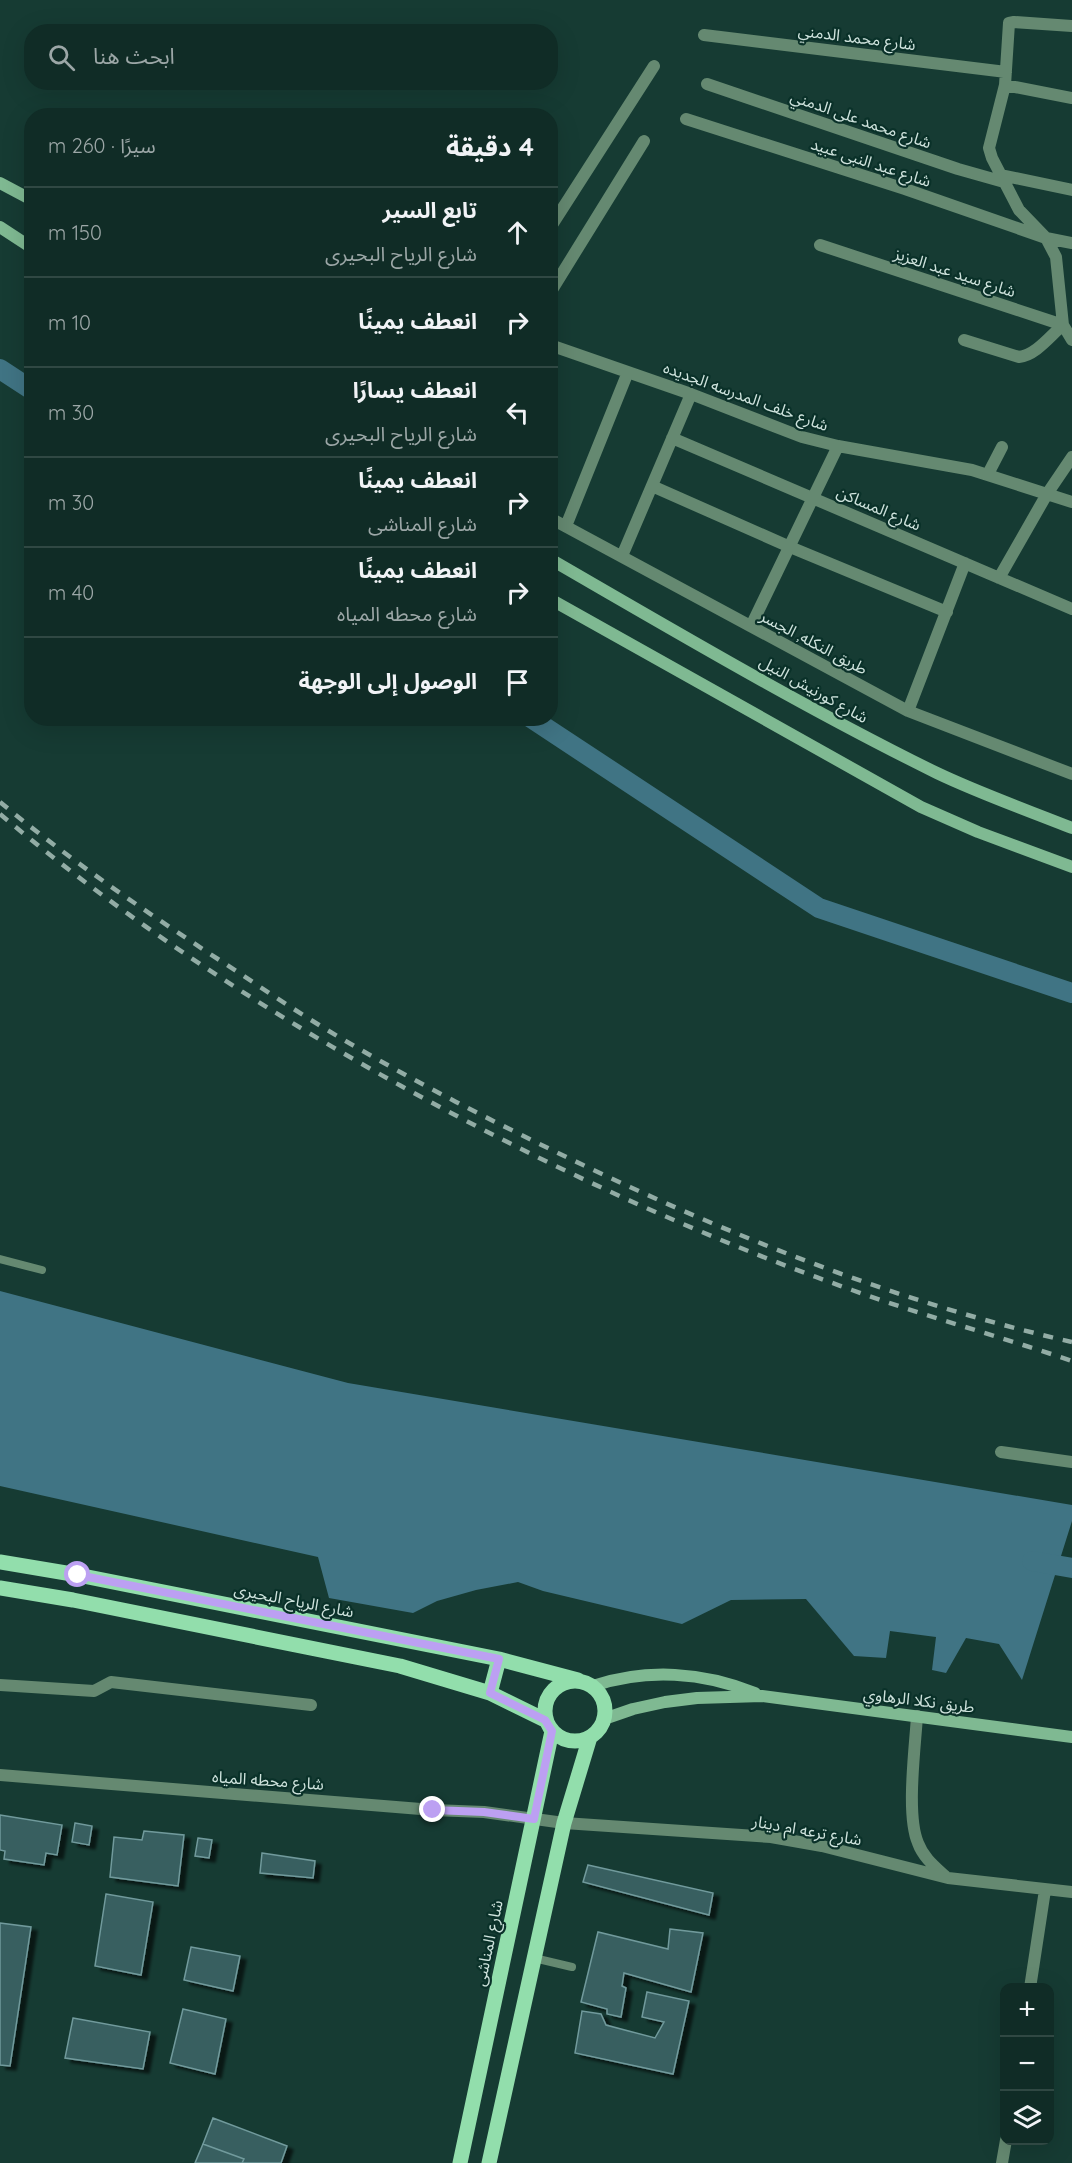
<!DOCTYPE html>
<html lang="ar">
<head>
<meta charset="utf-8">
<style>
  :root { --surface:#102c26; --page:#19342e; --text:#f1f3f6; --muted:#9ca7a7; --line:#304843 }
  body { margin:0; font-family:Quicksand,"Noto Sans Arabic",sans-serif; background:var(--page); color:var(--text); direction:rtl }
  .controls { position:absolute; right:18px; bottom:18px; display:grid; overflow:hidden; border-radius:12px; box-shadow:0 6px 24px #0002 }
  .controls button { width:54px; height:54px; display:grid; place-items:center; padding:0; border:0; border-bottom:2px solid var(--line); background:var(--surface); color:var(--text); font:30px sans-serif }
  .stop { position:absolute; width:18px; height:18px; margin:-14px; border:4px solid #bca0f2; border-radius:50%; background:#fff }
  .stop.end { background:#bca0f2; border-color:#fff; box-shadow:0 2px 6px #0008 }
  .list { margin:0; padding:0; list-style:none }
  h2 { display:flex; justify-content:space-between; align-items:center; height:78px; margin:0; padding:0 24px; font-size:26px }
  h2 small { font-size:20px; font-weight:400; color:var(--muted) }
  .list li { display:grid; grid-template-columns:39px 1fr auto; gap:18px; align-items:center; box-sizing:border-box; height:90px; padding:0 24px; border-top:2px solid var(--line) }
  .list b { display:block; font-size:22px; white-space:nowrap }
  .list p { margin:0; font-size:20px; white-space:nowrap; color:var(--muted) }
  .list em { font-size:20px; font-style:normal; color:var(--muted) }
  .icon { flex:none; width:33px; height:33px; fill:none; stroke:currentColor; stroke-width:2; stroke-linecap:round; stroke-linejoin:round }
  .map { position:relative; flex:none; width:1072px; height:2163px; overflow:hidden; direction:ltr }
  .search { position:absolute; background:var(--surface); box-shadow:0 6px 24px #0002; left:24px; top:24px; width:534px; height:66px; display:flex; align-items:center; gap:15px; box-sizing:border-box; padding:0 21px; border-radius:24px; color:var(--muted); font-size:22px }
  .panel { position:absolute; background:var(--surface); box-shadow:0 6px 24px #0002; left:24px; top:108px; width:534px; height:618px; border-radius:24px; direction:rtl }
  .map>svg:first-child { display:block }
  .water { fill:#407484 }
  .lines { fill:none; stroke-linecap:round; stroke-linejoin:round }
  .canal { stroke:#407484; stroke-width:20 }
  .building { fill:#375f60; stroke:#719a9c; stroke-width:1.5; filter:url(#shadow) }
  .service { stroke:#658971; stroke-width:8 }
  .minor { stroke:#658971; stroke-width:12 }
  .secondary { stroke:#7fb992; stroke-width:12 }
  .primary { stroke:#92deac; stroke-width:15 }
  .rail { stroke:#92aca5; stroke-width:4.5; stroke-dasharray:10 10; stroke-linecap:butt }
  .route { stroke:#bca0f2; stroke-width:8 }
  .labels { text-anchor:middle; dominant-baseline:central; stroke-width:4.5; stroke-linejoin:round; paint-order:stroke }
  .street-label { font-size:16px; fill:#cfe3dd; stroke:#0a3129 }
</style>
</head>
<body>
<div class="map">
<svg width="1072" height="2163" viewBox="0 0 1072 2163">
  <defs>
    <filter id="shadow"><feDropShadow dx="6" dy="4" stdDeviation="1.5" flood-color="#0009"/></filter>
  </defs>
  <rect width="100%" height="100%" fill="#163b33"/>
  <path class="water" d="M 0,1291 L 348,1383 L 1072,1505 L 1072,1521 L 1022,1680 L 999,1644 L 966,1638 L 946,1673 L 932,1670 L 936,1637 L 890,1631 L 886,1658 L 854,1656 L 806,1599 L 731,1600 L 682,1624 L 543,1591 L 518,1582 L 476,1590 L 437,1601 L 413,1613 L 329,1598 L 318,1557 L 0,1486 Z"/>
  <g class="lines">
    <path class="canal" d="M 0,369 L 32,390
      M 531,718 L 819,908 L 1072,993
      M 1032,1561 L 1072,1568"/>
  </g>
  <path class="building" d="M 0,1815 L 62,1825 L 57,1855 L 46,1853 L 44,1865 L 4,1859 L 5,1851 L 0,1850 Z
    M 75,1823 L 92,1826 L 89,1845 L 72,1842 Z
    M 144,1831 L 184,1835 L 178,1886 L 110,1877 L 114,1837 L 142,1840 Z
    M 198,1838 L 212,1840 L 209,1858 L 195,1856 Z
    M 262,1853 L 315,1861 L 313,1878 L 260,1873 Z
    M 588,1865 L 713,1893 L 709,1915 L 583,1882 Z
    M 106,1894 L 153,1902 L 141,1975 L 95,1966 Z
    M 0,1923 L 31,1927 L 10,2066 L 0,2065 Z
    M 670,1929 L 703,1933 L 691,1992 L 624,1973 L 622,1986 L 626,1988 L 621,2017 L 607,2014 L 607,2009 L 581,2002 L 598,1932 L 668,1949 Z
    M 191,1947 L 240,1956 L 233,1991 L 184,1980 Z
    M 647,1992 L 689,2001 L 673,2074 L 575,2053 L 582,2011 L 601,2014 L 606,2025 L 655,2038 L 664,2022 L 642,2017 Z
    M 183,2009 L 226,2019 L 215,2074 L 170,2063 Z
    M 73,2018 L 150,2032 L 143,2069 L 65,2058 Z
    M 213,2118 L 287,2146 L 281,2163 L 242,2163 L 244,2159 L 203,2144 Z
    M 203,2144 L 244,2159 L 242,2163 L 195,2163 Z"/>
  <g class="lines">
    <path class="service" d="M 0,1259 L 42,1270
      M 534,1958 L 572,1967"/>
    <path class="minor" d="M 704,35 L 1006,72
      M 707,84 L 958,169 L 1004,182
      M 1005,85 L 1072,98
      M 686,119 L 905,189 L 1046,238 L 1072,243
      M 1001,175 L 1072,190
      M 550,228 L 654,66
      M 820,245 L 1063,325 L 1072,340
      M 550,293 L 644,141
      M 964,340 L 1019,357 C 1036,355 1050,336 1063,325 L 1056,257 L 1046,238 L 1019,210 L 992,158 L 989,148 L 1005,85 L 1009,23 L 1014,22 L 1072,26
      M 550,345 L 691,394 L 802,437 L 838,446 L 972,470 L 1072,502
      M 672,438 L 1072,609
      M 988,474 L 1002,447
      M 652,486 L 790,547 L 947,612
      M 550,518 L 908,711 L 1072,774
      M 566,526 L 628,372
      M 622,556 L 691,394
      M 999,578 L 1047,494 L 1072,457
      M 751,626 L 838,446
      M 908,711 L 965,563
      M 1001,1452 L 1072,1462
      M 0,1685 L 94,1691 L 111,1682 L 311,1705
      M 917,1716 C 915,1749 906,1815 918,1843 C 923,1857 934,1866 945,1876
      M 0,1775 L 433,1810 L 484,1812 L 564,1823 L 771,1837 L 822,1846 L 948,1878 L 1072,1892
      M 1030,1988 L 1045,1890
      M 1002,2163 L 1006,2140"/>
    <path class="secondary" d="M 0,183 L 32,200
      M 0,227 L 32,248
      M 550,559 C 678,633 805,708 937,773 C 981,794 1027,810 1072,828
      M 550,599 L 921,807 L 978,832 L 1072,867
      M 593,1686 C 647,1668 703,1672 755,1693
      M 604,1719 L 633,1709 L 665,1702 L 697,1698 L 762,1696 L 1072,1737"/>
    <path class="primary" d="M 0,1562 L 78,1575 L 499,1659 L 578,1680
      M 0,1588 L 73,1600 L 400,1666 L 490,1693 L 545,1720
      M545 1711a30 30 0 1 1 60 0a30 30 0 1 1-60 0Z
      M 490,1693 L 499,1659
      M 460,2163 L 552,1731
      M 489,2163 L 564,1823 L 590,1737"/>
    <path class="rail" d="M 0,802 C 71,861 149,914 227,965 C 259,986 291,1008 324,1028 C 398,1073 476,1113 554,1151 C 720,1232 892,1301 1072,1342
      M 0,814 C 140,932 295,1031 457,1116 C 584,1183 716,1242 852,1290 C 924,1316 999,1336 1072,1361"/>
  </g>
  <g class="lines">
    <path class="route" d="M 78,1575 L 499,1659 L 490,1693 L 545,1720 L 552,1731 L 534,1819 L 484,1812 L 433,1810"/>
  </g>
  <g class="labels">
    <g class="street-label">
      <text transform="translate(857 37) rotate(7)">شارع محمد الدمني</text>
      <text transform="translate(861 119) rotate(19)">شارع محمد على الدمني</text>
      <text transform="translate(871 162) rotate(18)">شارع عبد النبى عبيد</text>
      <text transform="translate(955 272) rotate(18)">شارع سيد عبد العزيز</text>
      <text transform="translate(746 396) rotate(20)">شارع خلف المدرسه الجديده</text>
      <text transform="translate(879 508) rotate(23)">شارع المساكن</text>
      <text transform="translate(814 642) rotate(28)">طريق النكله, الجسر</text>
      <text transform="translate(814 689) rotate(29)">شارع كورنيش النيل</text>
      <text transform="translate(294 1600) rotate(11)">شارع الرياح البحيرى</text>
      <text transform="translate(919 1700) rotate(7)">طريق نكلا الرهاوي</text>
      <text transform="translate(268 1780) rotate(4)">شارع محطه المياه</text>
      <text transform="translate(807 1830) rotate(10)">شارع ترعه ام دينار</text>
      <text transform="translate(488 1943) rotate(-78)">شارع المناشى</text>
    </g>
  </g>
</svg>
<div class="controls">
<button>+</button>
<button>−</button>
<button><svg class="icon" aria-label="layers" viewBox="0 0 24 24"><path d="M12 4l9 5-9 5-9-5zM3 14l9 5 9-5"/></svg></button>
</div>
<div class="stop" style="left:78px;top:1575px"></div>
<div class="stop end" style="left:433px;top:1810px"></div>
<div class="search"><svg class="icon" aria-label="search" viewBox="0 0 24 24"><circle cx="10" cy="10" r="6"/><path d="M15 15l6 6"/></svg>ابحث هنا</div>
<section class="panel">
<h2>4 دقيقة<small>سيرًا · 260 m</small></h2>
<ul class="list">
<li><svg class="icon" aria-label="ahead" viewBox="0 0 24 24"><path d="M12 20V5M6 11l6-6 6 6"/></svg><div><b>تابع السير</b><p>شارع الرياح البحيرى</p></div><em>150 m</em></li>
<li><svg class="icon" aria-label="right" viewBox="0 0 24 24"><path d="M7 20v-9h11M14 6l5 5-5 5"/></svg><div><b>انعطف يمينًا</b></div><em>10 m</em></li>
<li><svg class="icon" aria-label="left" viewBox="0 0 24 24"><path d="M17 20v-9H6M10 6l-5 5 5 5"/></svg><div><b>انعطف يسارًا</b><p>شارع الرياح البحيرى</p></div><em>30 m</em></li>
<li><svg class="icon" aria-label="right" viewBox="0 0 24 24"><path d="M7 20v-9h11M14 6l5 5-5 5"/></svg><div><b>انعطف يمينًا</b><p>شارع المناشى</p></div><em>30 m</em></li>
<li><svg class="icon" aria-label="right" viewBox="0 0 24 24"><path d="M7 20v-9h11M14 6l5 5-5 5"/></svg><div><b>انعطف يمينًا</b><p>شارع محطه المياه</p></div><em>40 m</em></li>
<li><svg class="icon" aria-label="arrive" viewBox="0 0 24 24"><path d="M6 21V4h12l-3 4 3 4H6"/></svg><div><b>الوصول إلى الوجهة</b></div></li>
</ul>
</section>
</div>
</body>
</html>
